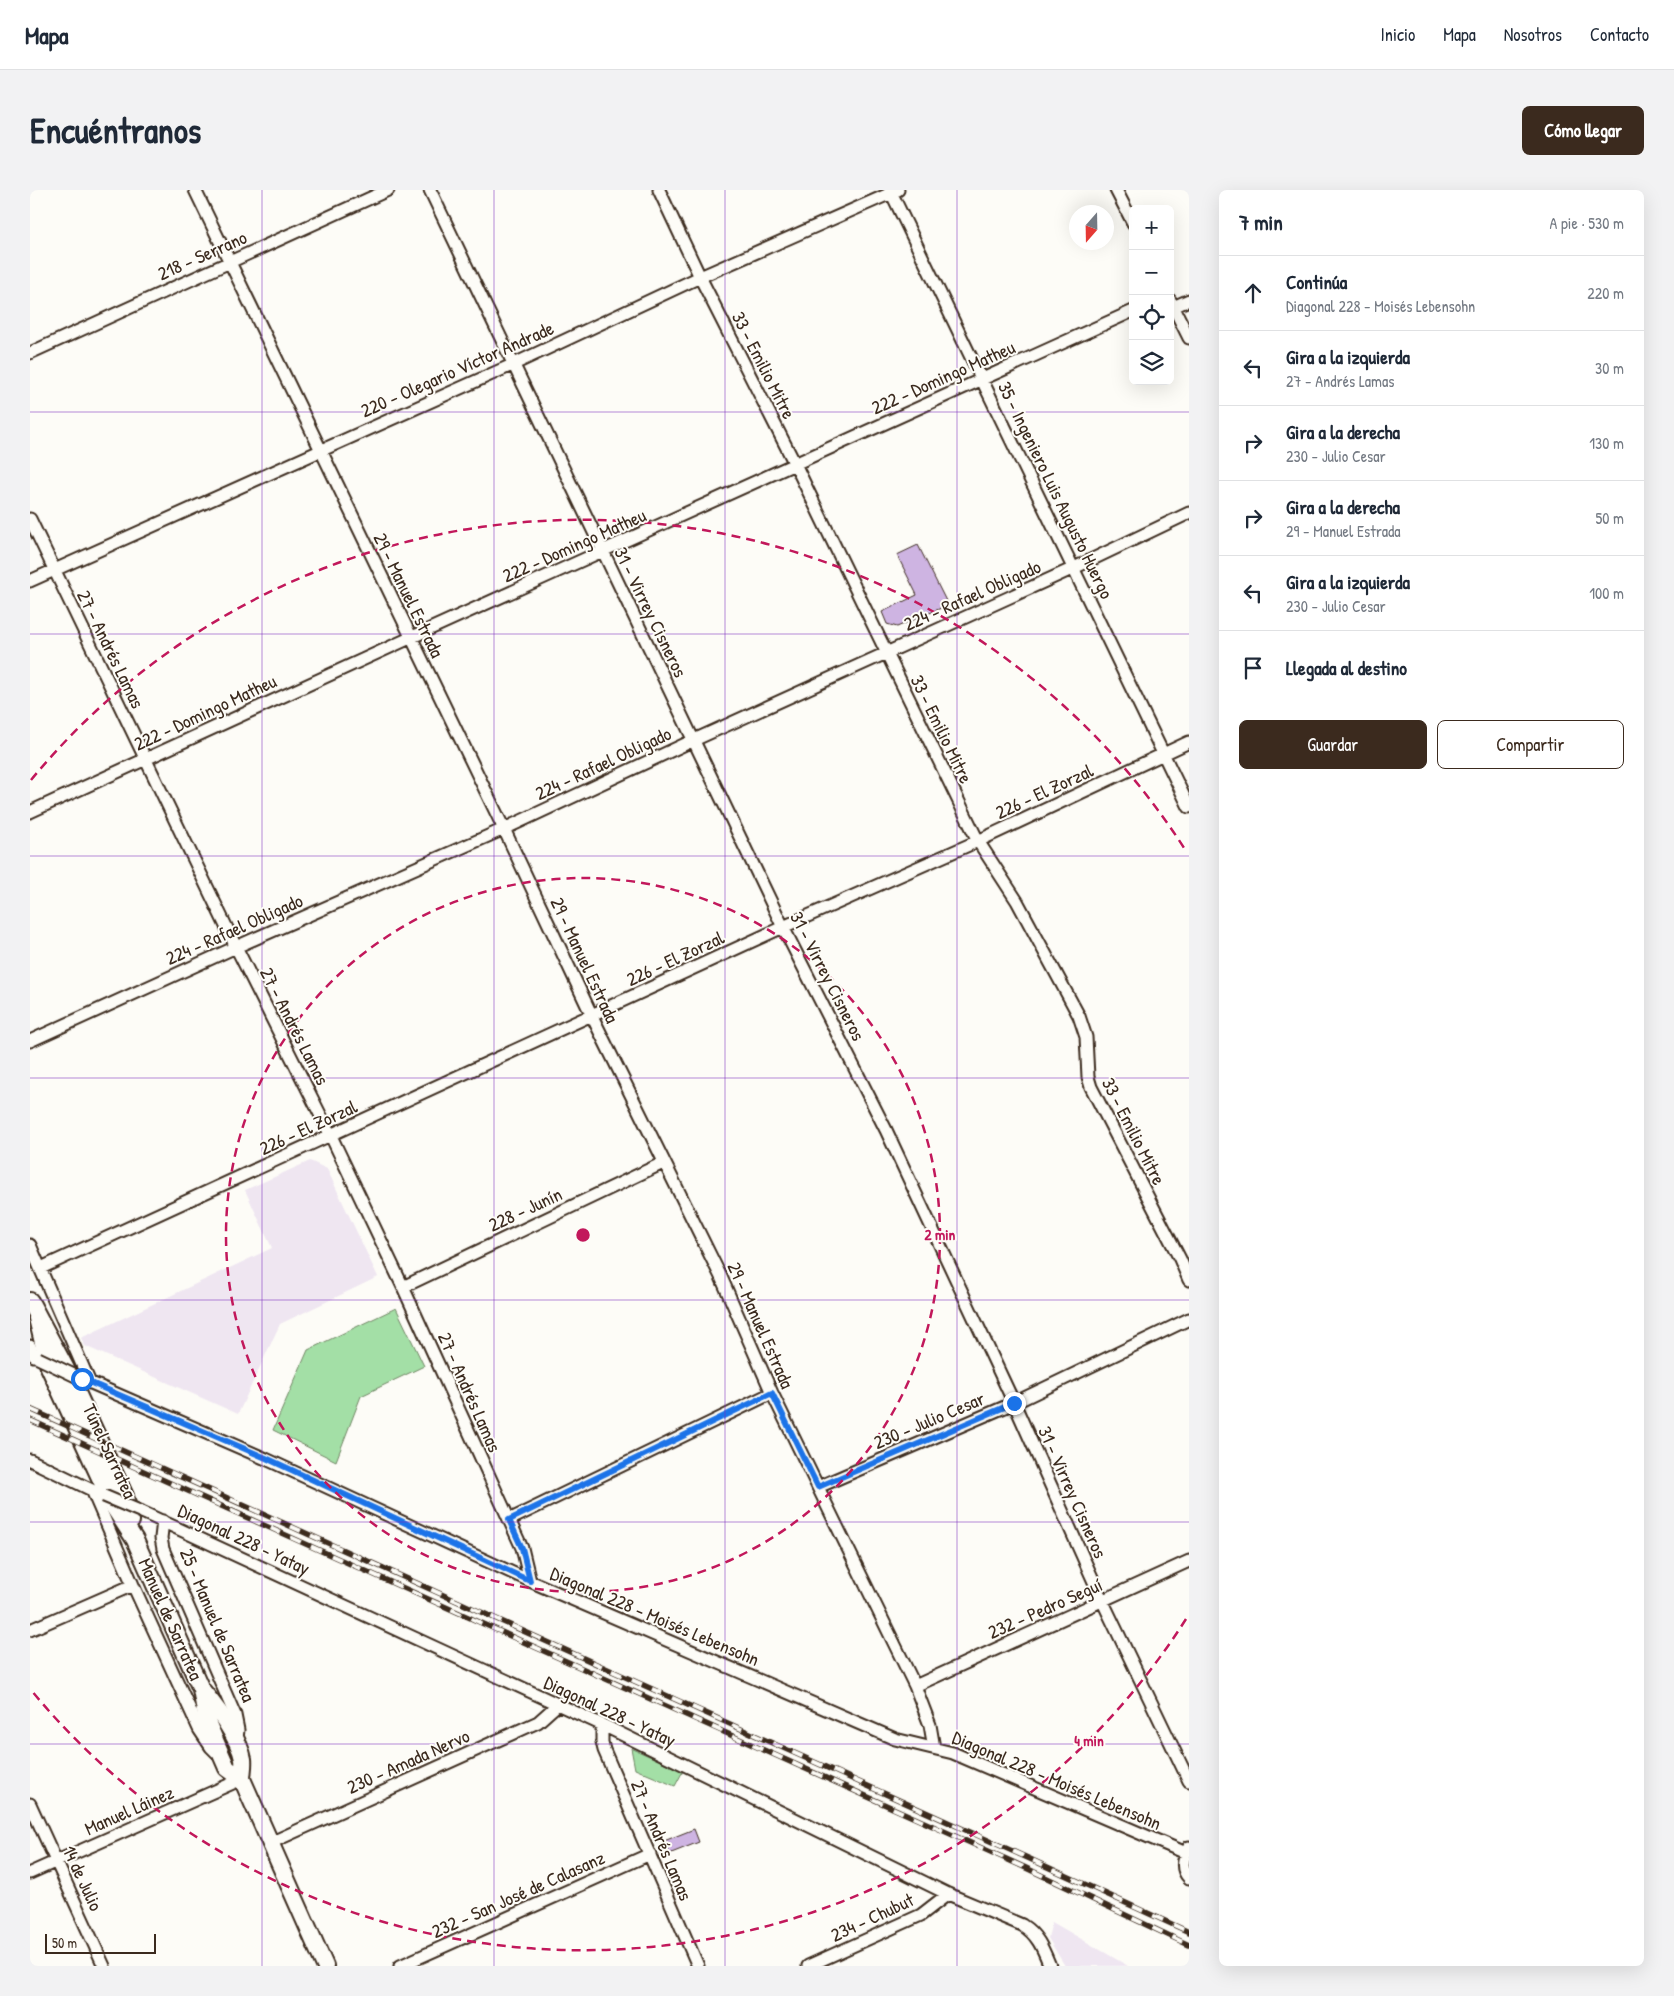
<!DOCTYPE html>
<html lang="es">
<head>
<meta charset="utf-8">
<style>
  :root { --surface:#fff; --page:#f2f2f3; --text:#1f2937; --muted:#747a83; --line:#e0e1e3; --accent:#3b2a1e }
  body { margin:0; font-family:"Patrick Hand",sans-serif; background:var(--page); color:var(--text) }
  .controls { position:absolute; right:15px; top:15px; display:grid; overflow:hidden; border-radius:8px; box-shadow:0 5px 20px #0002 }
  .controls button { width:45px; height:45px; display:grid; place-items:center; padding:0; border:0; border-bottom:1px solid var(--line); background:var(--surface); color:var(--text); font:25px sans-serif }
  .compass { position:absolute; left:1039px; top:15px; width:45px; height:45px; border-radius:50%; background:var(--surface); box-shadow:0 5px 20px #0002; rotate:200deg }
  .scale { position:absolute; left:15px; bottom:12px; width:111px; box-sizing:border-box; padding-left:5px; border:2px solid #3b2a1e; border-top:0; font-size:14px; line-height:18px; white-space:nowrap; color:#3b2a1e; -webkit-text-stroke:4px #fdfcf7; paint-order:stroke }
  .stop { position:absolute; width:15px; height:15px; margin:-11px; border:4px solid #1a73e8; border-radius:50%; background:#fff }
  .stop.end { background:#1a73e8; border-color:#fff; box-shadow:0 1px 5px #0008 }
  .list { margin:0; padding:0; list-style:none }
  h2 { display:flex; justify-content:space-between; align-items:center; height:65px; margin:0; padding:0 20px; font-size:21px }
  h2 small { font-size:16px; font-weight:400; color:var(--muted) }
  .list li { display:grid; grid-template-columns:32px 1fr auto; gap:15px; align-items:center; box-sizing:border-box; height:75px; padding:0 20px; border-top:1px solid var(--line) }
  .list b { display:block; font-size:19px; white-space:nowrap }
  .list p { margin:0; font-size:16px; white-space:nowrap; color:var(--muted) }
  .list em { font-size:16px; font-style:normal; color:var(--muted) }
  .actions { display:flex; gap:10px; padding:15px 20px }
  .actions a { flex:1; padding:11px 0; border:1px solid var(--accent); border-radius:8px; text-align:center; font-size:18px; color:var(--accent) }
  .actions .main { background:var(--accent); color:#fff }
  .icon { flex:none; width:28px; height:28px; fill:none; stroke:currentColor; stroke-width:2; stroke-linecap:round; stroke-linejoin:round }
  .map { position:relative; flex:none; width:1159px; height:1776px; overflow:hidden; border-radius:8px }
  header { display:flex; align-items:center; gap:30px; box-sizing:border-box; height:70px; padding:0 25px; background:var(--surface); border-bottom:1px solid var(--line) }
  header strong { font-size:24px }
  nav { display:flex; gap:28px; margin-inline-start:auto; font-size:18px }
  .intro { display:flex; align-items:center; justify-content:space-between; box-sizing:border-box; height:120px; padding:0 30px }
  h1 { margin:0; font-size:35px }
  .button { padding:12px 22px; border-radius:8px; background:var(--accent); color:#fff; font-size:18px; font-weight:700 }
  main { display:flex; gap:30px; padding:0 30px }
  aside { flex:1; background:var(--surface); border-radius:8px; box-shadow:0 5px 20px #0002 }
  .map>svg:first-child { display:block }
  .built { fill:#efe6f1 }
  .green { fill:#a3dfa6; stroke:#6f8462 }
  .building { fill:#ceb4e2; stroke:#3b2a1e }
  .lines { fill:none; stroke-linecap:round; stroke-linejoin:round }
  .street-casing { stroke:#3b2a1e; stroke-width:15 }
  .secondary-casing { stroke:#3b2a1e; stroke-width:20 }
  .street { stroke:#fdfcf7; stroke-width:11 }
  .secondary { stroke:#fdfcf7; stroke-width:16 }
  .rail-casing { stroke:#3b2a1e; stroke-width:5.5 }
  .rail { stroke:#fdfcf7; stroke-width:4; stroke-dasharray:11; stroke-linecap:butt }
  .street-bridge-casing { stroke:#3b2a1e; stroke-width:15; stroke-linecap:butt }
  .street-bridge { stroke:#fdfcf7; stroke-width:11 }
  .route { stroke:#1a73e8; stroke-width:6 }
  .grid { fill:none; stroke:#7b2cbf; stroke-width:1; stroke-opacity:0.55 }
  .ring { fill:none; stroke:#c2185b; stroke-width:2.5; stroke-dasharray:9 6 }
  .labels { text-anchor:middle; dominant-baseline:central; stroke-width:4; stroke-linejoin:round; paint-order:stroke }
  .street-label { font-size:19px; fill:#3b2a1e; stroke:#fdfcf7 }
  .centre { fill:#c2185b; stroke:#fdfcf7; stroke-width:2.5 }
  .ring-label { font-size:15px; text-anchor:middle; font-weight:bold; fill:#c2185b; stroke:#fdfcf7; stroke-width:4; stroke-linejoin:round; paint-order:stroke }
</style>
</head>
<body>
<header>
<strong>Mapa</strong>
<nav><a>Inicio</a><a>Mapa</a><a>Nosotros</a><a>Contacto</a></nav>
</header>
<div class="intro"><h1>Encuéntranos</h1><a class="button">Cómo llegar</a></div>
<main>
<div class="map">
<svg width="1159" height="1776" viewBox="0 0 1159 1776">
  <rect width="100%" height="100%" fill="#fdfcf7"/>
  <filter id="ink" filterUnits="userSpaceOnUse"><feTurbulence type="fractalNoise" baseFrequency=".02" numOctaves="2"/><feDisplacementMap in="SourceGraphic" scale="10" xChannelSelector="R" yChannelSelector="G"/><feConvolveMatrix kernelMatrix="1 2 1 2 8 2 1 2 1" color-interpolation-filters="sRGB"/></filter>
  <g filter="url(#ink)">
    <path class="built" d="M 280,971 L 297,979 L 348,1087 L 250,1134 L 208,1224 L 55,1156 L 51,1148 L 242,1058 L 215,1000 Z
      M 1022,1732 L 1098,1776 L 1035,1776 L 1018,1748 Z"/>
    <path class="green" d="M 366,1118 L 394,1176 L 331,1206 L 306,1271 L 243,1240 L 278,1160 Z
      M 601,1558 L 653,1581 L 645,1596 L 605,1579 Z"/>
    <path class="building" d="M 888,355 L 918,415 L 867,437 L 857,434 L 852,422 L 887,405 L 867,365 Z
      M 664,1639 L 669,1652 L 639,1664 L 634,1651 Z"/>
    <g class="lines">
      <g class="street-casing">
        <path id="street" d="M 165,0 L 474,639 L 562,826 L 691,1087 L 742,1203 L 885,1496 L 900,1535 L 904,1558
          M 400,0 L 753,737 L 856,940 L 984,1213 L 1073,1412 L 1159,1591
          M 629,0 L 670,87 L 765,274 L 948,651 L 987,711 L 1049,826 L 1056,847 L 1058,887 L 1061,897 L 1150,1069 L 1159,1090
          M 860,0 L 1159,617
          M 1086,0 L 1103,33
          M 1140,110 L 1159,148
          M 1143,117 L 1159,110
          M 0,163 L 358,0
          M 0,329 L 206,757 L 301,946 L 373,1097 L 492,1358 L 500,1391
          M 0,391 L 482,175 L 670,87 L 868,0
          M 0,622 L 380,448 L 1103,121
          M 0,851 L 206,757 L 474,639 L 664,550 L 1044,378 L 1159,323
          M 0,1055 L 60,1193
          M 11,1078 L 753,737 L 948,651 L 1159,552
          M 373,1097 L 633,973
          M 0,1156 L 4,1166
          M 52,1189 L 236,1269 L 500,1391 L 865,1549 L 923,1563 L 1156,1663
          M 0,1270 L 68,1303
          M 788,1297 L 984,1213 L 1159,1129
          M 62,1300 L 103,1395 L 169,1539 L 181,1557 L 186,1562
          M 112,1322 L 577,1537 L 918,1704 L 992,1735 C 1008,1745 1013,1759 1020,1776
          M 479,1330 L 742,1203
          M 133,1331 L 131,1348 L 133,1359 L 205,1525 L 208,1540 L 207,1548
          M 0,1440 L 103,1395
          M 885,1496 L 1159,1371
          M 572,1536 L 572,1552 L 574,1560 L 668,1776
          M 0,1614 L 74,1776
          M 240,1653 L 508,1532 L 527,1515
          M 1159,1657 C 1153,1668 1150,1679 1159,1688
          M 0,1683 L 212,1589
          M 370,1776 L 620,1664
          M 778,1776 L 891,1725 L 918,1704"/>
      </g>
      <g class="secondary-casing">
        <path id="secondary" d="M 0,1111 L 36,1179 L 95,1306 L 101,1331
          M 7,1128 L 19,1177 L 83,1316 L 105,1350 L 171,1499 L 177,1532 L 197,1578 L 212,1589 L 295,1776
          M 172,1500 C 186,1517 209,1548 213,1569 C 214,1575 212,1583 212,1589"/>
      </g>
      <use href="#street" class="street"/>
      <use href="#secondary" class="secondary"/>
      <g class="rail-casing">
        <path id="rail" d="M 0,1219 L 1000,1669 L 1159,1742
          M 0,1230 L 996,1678 L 1159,1755"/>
      </g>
      <use href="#rail" class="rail"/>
      <g class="street-bridge-casing">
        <path id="street-bridge" d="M 8,1168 L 52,1189
          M 74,1306 L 112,1322"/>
      </g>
      <use href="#street-bridge" class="street-bridge"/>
    </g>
  </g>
  <g class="lines" filter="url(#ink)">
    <path class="route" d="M 52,1189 L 236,1268 L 500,1391 L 492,1358 L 479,1330 L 742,1203 L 788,1297 L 984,1213"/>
  </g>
  <path class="grid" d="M 232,0 L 232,1776M 464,0 L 464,1776M 695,0 L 695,1776M 927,0 L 927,1776M 0,222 L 1159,222M 0,444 L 1159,444M 0,666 L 1159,666M 0,888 L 1159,888M 0,1110 L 1159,1110M 0,1332 L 1159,1332M 0,1554 L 1159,1554"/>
  <g class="ring">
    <circle cx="553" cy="1045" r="357"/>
    <path d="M1156 1429A715 715 0 0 1 1 1500M1 590A715 715 0 0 1 1156 661"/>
  </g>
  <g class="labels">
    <g class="street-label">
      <text transform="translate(172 65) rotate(-24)">218 - Serrano</text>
      <text transform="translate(734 175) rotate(63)">33 - Emilio Mitre</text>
      <text transform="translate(427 179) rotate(-24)">220 - Olegario Víctor Andrade</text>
      <text transform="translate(913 187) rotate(-24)">222 - Domingo Matheu</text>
      <text transform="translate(1026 300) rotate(64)">35 - Ingeniero Luis Augusto Huergo</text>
      <text transform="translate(544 355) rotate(-24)">222 - Domingo Matheu</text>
      <text transform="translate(379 405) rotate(64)">29 - Manuel Estrada</text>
      <text transform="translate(942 405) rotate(-24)">224 - Rafael Obligado</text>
      <text transform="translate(621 422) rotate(64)">31 - Virrey Cisneros</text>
      <text transform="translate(81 459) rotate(64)">27 - Andrés Lamas</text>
      <text transform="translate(175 522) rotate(-25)">222 - Domingo Matheu</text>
      <text transform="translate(912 539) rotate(64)">33 - Emilio Mitre</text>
      <text transform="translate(573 573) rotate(-25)">224 - Rafael Obligado</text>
      <text transform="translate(1014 601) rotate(-25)">226 - El Zorzal</text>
      <text transform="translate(204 739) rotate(-24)">224 - Rafael Obligado</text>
      <text transform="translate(645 768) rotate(-25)">226 - El Zorzal</text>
      <text transform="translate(555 770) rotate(65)">29 - Manuel Estrada</text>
      <text transform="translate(798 786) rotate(63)">31 - Virrey Cisneros</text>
      <text transform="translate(265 836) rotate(63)">27 - Andrés Lamas</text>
      <text transform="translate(278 937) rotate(-25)">226 - El Zorzal</text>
      <text transform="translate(1104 941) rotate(63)">33 - Emilio Mitre</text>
      <text transform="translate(495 1019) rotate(-25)">228 - Junín</text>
      <text transform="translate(731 1135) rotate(66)">29 - Manuel Estrada</text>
      <text transform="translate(440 1202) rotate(66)">27 - Andrés Lamas</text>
      <text transform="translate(899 1230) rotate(-23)">230 - Julio Cesar</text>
      <text transform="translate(80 1261) rotate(65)">Túnel Sarratea</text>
      <text transform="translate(1043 1302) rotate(66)">31 - Virrey Cisneros</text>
      <text transform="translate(214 1349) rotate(25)">Diagonal 228 - Yatay</text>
      <text transform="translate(1015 1418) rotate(-24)">232 - Pedro Seguí</text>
      <text transform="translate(625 1426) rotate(23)">Diagonal 228 - Moisés Lebensohn</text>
      <text transform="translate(141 1429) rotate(66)">Manuel de Sarratea</text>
      <text transform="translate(188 1435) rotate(67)">25 - Manuel de Sarratea</text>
      <text transform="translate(580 1521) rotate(25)">Diagonal 228 - Yatay</text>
      <text transform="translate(378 1571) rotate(-24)">230 - Amada Nervo</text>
      <text transform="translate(1027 1590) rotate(23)">Diagonal 228 - Moisés Lebensohn</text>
      <text transform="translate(99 1620) rotate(-24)">Manuel Láinez</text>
      <text transform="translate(632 1650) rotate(67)">27 - Andrés Lamas</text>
      <text transform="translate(53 1688) rotate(65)">14 de Julio</text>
      <text transform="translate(488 1704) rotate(-24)">232 - San José de Calasanz</text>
      <text transform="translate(842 1727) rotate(-25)">234 - Chubut</text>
    </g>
  </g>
  <circle cx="553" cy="1045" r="8" class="centre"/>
  <g class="ring-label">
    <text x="910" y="1050">2 min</text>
    <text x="1059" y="1556">4 min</text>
  </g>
</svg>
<div class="controls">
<button>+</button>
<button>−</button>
<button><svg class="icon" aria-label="locate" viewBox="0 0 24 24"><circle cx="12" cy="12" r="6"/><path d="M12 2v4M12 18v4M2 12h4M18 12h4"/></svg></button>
<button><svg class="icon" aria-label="layers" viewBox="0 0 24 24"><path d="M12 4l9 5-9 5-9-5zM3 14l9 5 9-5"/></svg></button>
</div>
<svg class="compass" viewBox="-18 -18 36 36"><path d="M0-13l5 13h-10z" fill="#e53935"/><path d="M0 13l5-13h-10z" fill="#747a83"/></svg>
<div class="scale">50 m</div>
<div class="stop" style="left:52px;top:1189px"></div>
<div class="stop end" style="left:984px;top:1213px"></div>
</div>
<aside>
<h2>7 min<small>A pie · 530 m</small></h2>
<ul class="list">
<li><svg class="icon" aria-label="ahead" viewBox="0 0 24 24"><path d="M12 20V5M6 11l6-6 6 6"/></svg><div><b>Continúa</b><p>Diagonal 228 - Moisés Lebensohn</p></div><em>220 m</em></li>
<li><svg class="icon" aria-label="left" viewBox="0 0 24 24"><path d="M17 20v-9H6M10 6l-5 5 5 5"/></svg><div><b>Gira a la izquierda</b><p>27 - Andrés Lamas</p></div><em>30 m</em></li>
<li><svg class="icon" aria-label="right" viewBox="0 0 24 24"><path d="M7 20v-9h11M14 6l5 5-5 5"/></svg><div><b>Gira a la derecha</b><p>230 - Julio Cesar</p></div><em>130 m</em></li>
<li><svg class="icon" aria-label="right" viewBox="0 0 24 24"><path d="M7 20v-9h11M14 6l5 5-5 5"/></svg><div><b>Gira a la derecha</b><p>29 - Manuel Estrada</p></div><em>50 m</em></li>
<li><svg class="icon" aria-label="left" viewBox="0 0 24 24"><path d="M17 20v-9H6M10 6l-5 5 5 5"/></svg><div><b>Gira a la izquierda</b><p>230 - Julio Cesar</p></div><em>100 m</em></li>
<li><svg class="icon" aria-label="arrive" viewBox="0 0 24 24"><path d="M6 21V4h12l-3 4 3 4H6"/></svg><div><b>Llegada al destino</b></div></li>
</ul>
<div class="actions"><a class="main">Guardar</a><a>Compartir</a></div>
</aside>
</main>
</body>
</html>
